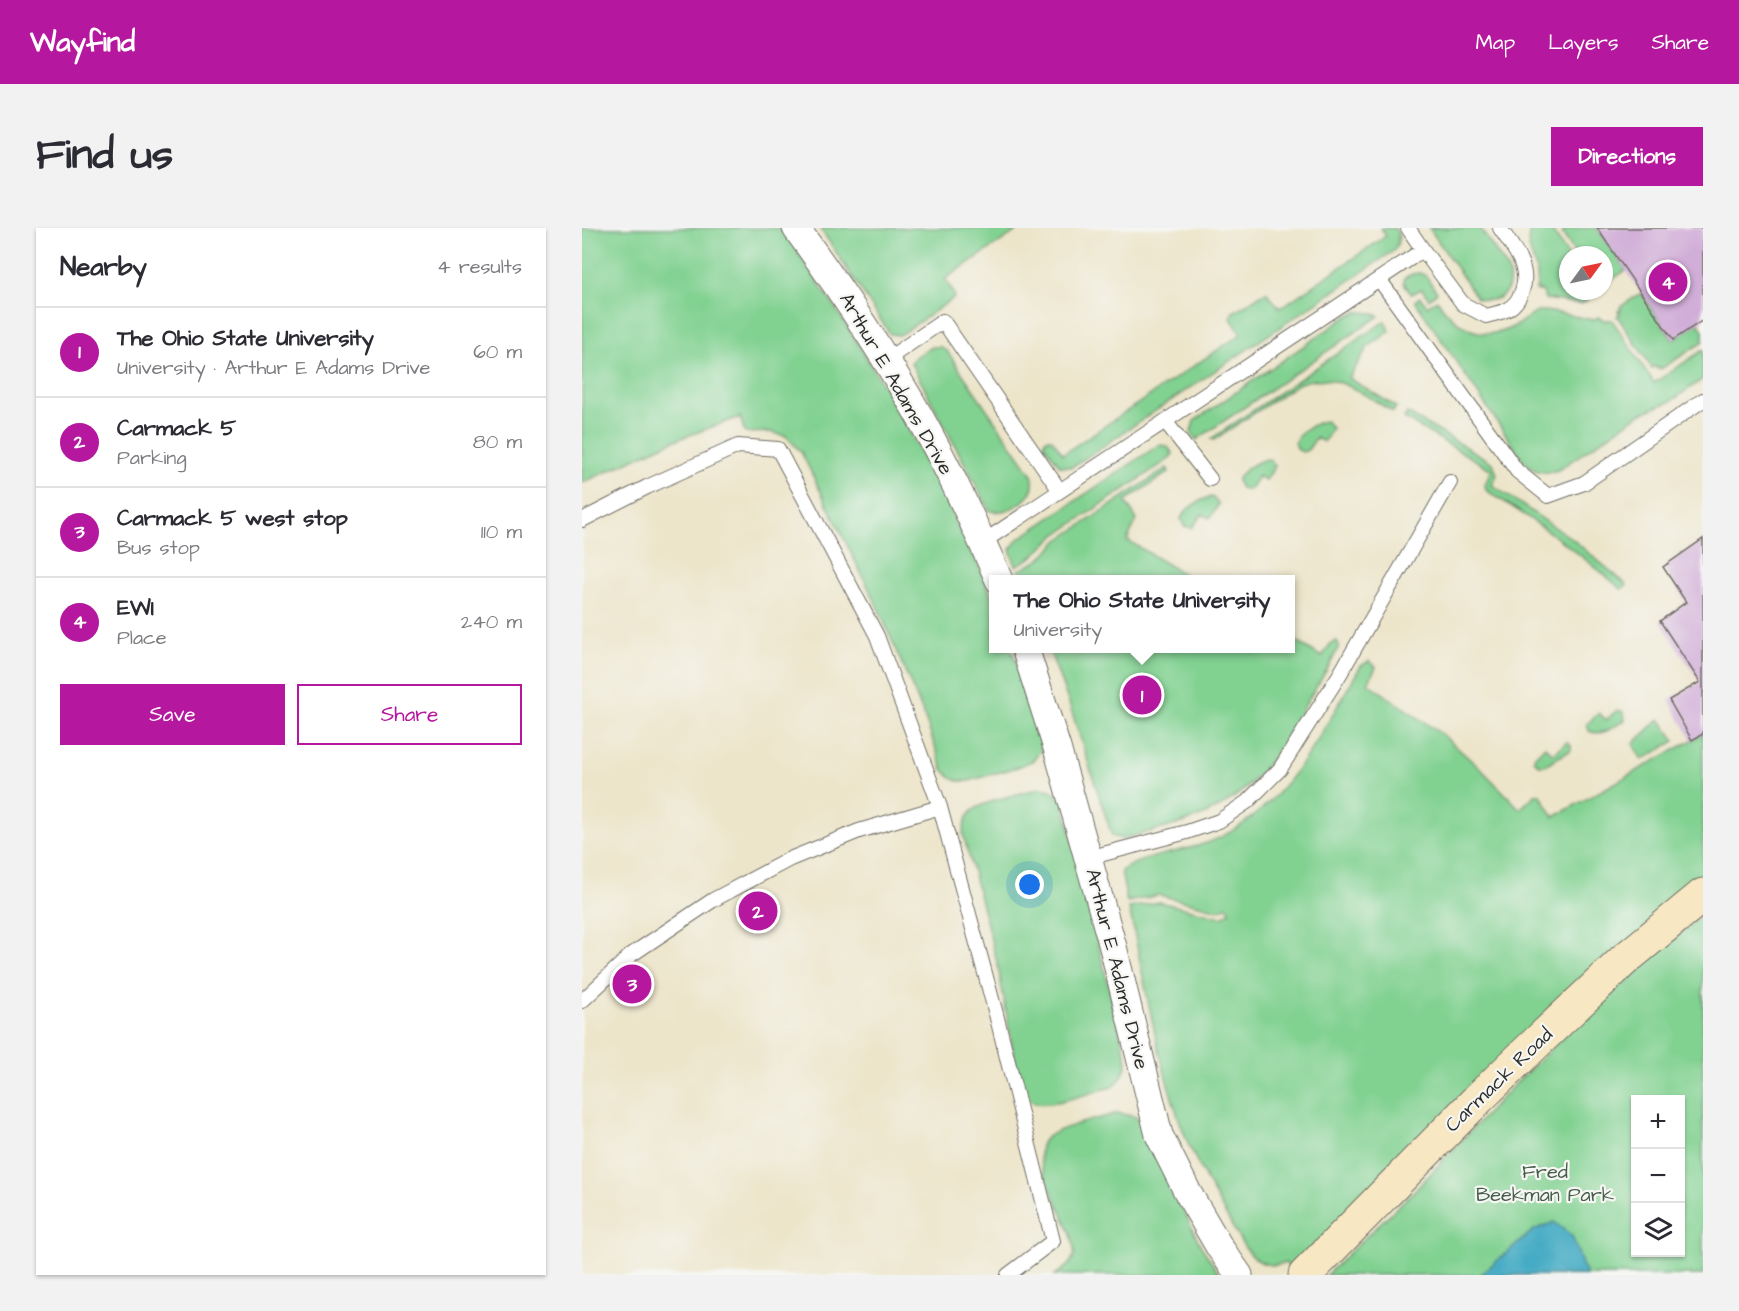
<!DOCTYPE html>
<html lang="en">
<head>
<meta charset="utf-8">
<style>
  :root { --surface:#fff; --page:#f2f2f3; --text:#2b2b33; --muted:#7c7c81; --line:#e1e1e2; --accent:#b5179e }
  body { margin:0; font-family:"Architects Daughter",sans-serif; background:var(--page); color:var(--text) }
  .controls { position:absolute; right:18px; bottom:18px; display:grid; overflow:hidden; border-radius:0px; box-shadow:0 2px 4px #0004 }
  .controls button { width:54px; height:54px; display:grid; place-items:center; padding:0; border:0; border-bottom:2px solid var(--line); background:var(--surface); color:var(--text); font:30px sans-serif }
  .compass { position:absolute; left:977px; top:18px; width:54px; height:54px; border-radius:50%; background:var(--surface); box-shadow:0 2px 4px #0004; rotate:57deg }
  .you { position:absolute; left:448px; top:657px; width:21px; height:21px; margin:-15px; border:4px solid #fff; border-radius:50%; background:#1a73e8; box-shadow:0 0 0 9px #1a73e833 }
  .badge { display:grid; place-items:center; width:39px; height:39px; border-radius:50%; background:var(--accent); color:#fff; font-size:20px; font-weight:700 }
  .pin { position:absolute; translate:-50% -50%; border:3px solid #fff; box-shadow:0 2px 6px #0006 }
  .popup { position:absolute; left:407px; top:347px; width:306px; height:78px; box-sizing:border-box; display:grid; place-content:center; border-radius:0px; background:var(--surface); filter:drop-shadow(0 2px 4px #0005); font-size:20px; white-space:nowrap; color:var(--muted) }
  .popup b { font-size:22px; color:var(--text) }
  .popup::after { content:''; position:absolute; left:50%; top:100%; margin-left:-12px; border:12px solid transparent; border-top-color:var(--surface) }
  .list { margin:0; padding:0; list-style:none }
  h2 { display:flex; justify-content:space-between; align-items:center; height:78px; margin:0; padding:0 24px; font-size:26px }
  h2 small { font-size:20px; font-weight:400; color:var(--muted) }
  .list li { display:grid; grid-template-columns:39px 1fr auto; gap:18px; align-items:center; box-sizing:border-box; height:90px; padding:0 24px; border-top:2px solid var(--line) }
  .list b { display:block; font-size:22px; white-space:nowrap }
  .list p { margin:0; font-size:20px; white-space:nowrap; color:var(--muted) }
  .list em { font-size:20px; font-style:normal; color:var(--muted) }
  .actions { display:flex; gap:12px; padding:18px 24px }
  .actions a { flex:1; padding:14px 0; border:2px solid var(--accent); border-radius:0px; text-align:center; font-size:21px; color:var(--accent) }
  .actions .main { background:var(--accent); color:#fff }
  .icon { flex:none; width:33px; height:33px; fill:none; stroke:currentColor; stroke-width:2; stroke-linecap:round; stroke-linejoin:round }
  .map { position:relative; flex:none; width:1121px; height:1047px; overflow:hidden; border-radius:0px }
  header { display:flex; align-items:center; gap:36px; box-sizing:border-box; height:84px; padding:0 30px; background:var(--accent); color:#fff }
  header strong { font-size:28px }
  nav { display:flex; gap:33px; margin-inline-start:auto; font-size:21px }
  .intro { display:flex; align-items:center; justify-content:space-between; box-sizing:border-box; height:144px; padding:0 36px }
  h1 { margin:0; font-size:42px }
  .button { padding:15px 27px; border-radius:0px; background:var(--accent); color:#fff; font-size:21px; font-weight:700 }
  main { display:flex; gap:36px; padding:0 36px }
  aside { flex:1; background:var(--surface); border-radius:0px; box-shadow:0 2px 4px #0004 }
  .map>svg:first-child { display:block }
  .green { fill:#81d191; stroke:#567e5e; stroke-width:1.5; fill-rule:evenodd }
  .water { fill:#44abc4; stroke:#386b78; stroke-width:1.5 }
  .building { fill:#d1aed8 }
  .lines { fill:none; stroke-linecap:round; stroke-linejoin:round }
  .lane-casing { stroke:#6f6c63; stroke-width:16 }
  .street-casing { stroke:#6f6c63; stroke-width:29 }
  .secondary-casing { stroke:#6f6c63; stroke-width:35 }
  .lane { stroke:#fff; stroke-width:14 }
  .street { stroke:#fff; stroke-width:27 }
  .secondary { stroke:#f7e8c3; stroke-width:33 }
  .labels { text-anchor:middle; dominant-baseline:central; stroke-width:4.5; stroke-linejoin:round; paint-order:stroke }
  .street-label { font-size:20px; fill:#2b2b2b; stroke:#f6f6f2 }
  .park-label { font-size:20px; fill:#455d4a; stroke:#f6f6f2 }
</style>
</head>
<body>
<header>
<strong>Wayfind</strong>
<nav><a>Map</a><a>Layers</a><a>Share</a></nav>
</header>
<div class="intro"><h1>Find us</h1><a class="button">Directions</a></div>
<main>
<aside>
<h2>Nearby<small>4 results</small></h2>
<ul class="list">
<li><span class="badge">1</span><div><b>The Ohio State University</b><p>University · Arthur E Adams Drive</p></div><em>60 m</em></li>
<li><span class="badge">2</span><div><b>Carmack 5</b><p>Parking</p></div><em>80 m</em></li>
<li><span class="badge">3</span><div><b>Carmack 5 west stop</b><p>Bus stop</p></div><em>110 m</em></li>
<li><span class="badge">4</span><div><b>EWI</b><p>Place</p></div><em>240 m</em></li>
</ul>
<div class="actions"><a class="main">Save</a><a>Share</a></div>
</aside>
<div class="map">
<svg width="1121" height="1047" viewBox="0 0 1121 1047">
  <rect width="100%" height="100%" fill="#f6f6f2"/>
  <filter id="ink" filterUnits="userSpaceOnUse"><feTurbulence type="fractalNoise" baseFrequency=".0167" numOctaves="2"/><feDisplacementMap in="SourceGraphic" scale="12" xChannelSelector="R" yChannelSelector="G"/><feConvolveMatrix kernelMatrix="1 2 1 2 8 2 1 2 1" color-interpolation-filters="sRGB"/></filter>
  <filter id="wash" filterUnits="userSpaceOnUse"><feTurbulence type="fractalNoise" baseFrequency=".008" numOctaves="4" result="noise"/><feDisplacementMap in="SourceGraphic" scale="24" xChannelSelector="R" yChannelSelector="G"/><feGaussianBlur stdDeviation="1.35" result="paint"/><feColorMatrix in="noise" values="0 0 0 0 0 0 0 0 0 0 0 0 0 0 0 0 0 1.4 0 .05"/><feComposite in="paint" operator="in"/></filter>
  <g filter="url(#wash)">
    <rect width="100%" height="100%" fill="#ede5ca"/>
    <path class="green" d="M 0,0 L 199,0 C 265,94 326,192 375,296 C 386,319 406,351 411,375 C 414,389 411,406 412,420 L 429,421 L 461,503 L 460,520 L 452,532 L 436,539 L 387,553 L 376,553 L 368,549 L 361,541 L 340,482 L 292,371 L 219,224 L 204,208 L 188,204 L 163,205 L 158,189 L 91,213 L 0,255 Z
      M 238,0 L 439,0 L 363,51 L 372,66 L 372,70 L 318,107 L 308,106 Z
      M 799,0 L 813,0 C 819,9 817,17 810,24 L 490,239 L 478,238 L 462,217 L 463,212 L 467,210 L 471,212 L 481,226 L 659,106 L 649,90 L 650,85 L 684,64 L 698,80 L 804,8 Z
      M 847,0 L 898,0 L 925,40 C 934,62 917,78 895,70 Z
      M 953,0 L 968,0 L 986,27 L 986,63 L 1007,63 L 1004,65 L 1006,68 L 1003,70 L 1005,72 L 999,76 L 963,71 L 961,64 L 954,62 C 961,38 940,22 948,3 Z
      M 987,0 L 1015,0 L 1044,42 L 1022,57 L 1022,27 L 994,27 L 980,5 Z
      M 838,45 L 844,48 L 855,64 L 847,71 L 840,61 L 829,66 L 822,55 L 822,50 L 830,46 Z
      M 1059,65 L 1091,112 L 1116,95 L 1121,102 L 1121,114 L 1079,141 L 1078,139 L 1075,141 L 1073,138 L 1070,140 L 1035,88 L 1038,86 L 1036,83 L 1039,82 L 1038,79 Z
      M 838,69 L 845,78 L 855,72 C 873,98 899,115 931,99 C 940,95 950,84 960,83 C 969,82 1000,90 1011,92 L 1016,89 L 1022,92 L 1030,92 L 1072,155 L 1121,122 L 1121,151 L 1089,173 L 1058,186 L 976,242 C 962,247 950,244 941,232 L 833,73 Z
      M 776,84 L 791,85 L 797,88 L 614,212 L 609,204 L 612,193 L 767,87 Z
      M 803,93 L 808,103 L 785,120 L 767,150 L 814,179 L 811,184 C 781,166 752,141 716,156 L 632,212 L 629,211 Z
      M 350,119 L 359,119 L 365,123 L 450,247 C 458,269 427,287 408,283 L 329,135 L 332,130 Z
      M 825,185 L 911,235 L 915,247 L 910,257 L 989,310 L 1045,357 L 1039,361 C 997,324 952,292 904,262 L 903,256 L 910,242 L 822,190 Z
      M 744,193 L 750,200 L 742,214 L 734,210 L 726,222 L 721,224 L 716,222 L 713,215 C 715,205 733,194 744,193 Z
      M 577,217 L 585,218 L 591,226 L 586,232 L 474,307 L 450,329 L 434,338 L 428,322 L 435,312 Z
      M 687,231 L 693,238 L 684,252 L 676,248 L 669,260 L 664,262 L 659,260 L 655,253 C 658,243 676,232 687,231 Z
      M 585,240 L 587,244 L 543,273 L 555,292 L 545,312 L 610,351 L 439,351 L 436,343 L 457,332 L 477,312 Z
      M 630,269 L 637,276 L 628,290 L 620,286 L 610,300 L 602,298 L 599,291 C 602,281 620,270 630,269 Z
      M 709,410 L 740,429 L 749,415 L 755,413 L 757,418 C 748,440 732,461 720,482 C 689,536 665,574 603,594 C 583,601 561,605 540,611 L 530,608 L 488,478 L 467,421 L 708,420 Z
      M 787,433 L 794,439 L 786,455 L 861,507 L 901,543 L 938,581 L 953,567 L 958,566 L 972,589 L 1121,506 L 1121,649 L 1099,666 L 711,1039 L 707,1041 L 704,1035 C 670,1046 658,1011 644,987 C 630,962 615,937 604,910 C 575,837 564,757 547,680 L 577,674 L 640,689 L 648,684 L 645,678 L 637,682 L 577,667 L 545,674 L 539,643 C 559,627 605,624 630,613 C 705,581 739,504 779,438 Z
      M 1035,482 L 1042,484 L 1043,492 C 1032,499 1020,509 1007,503 L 1005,496 L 1017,485 L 1024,492 Z
      M 1078,491 L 1093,513 L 1060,532 L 1051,516 Z
      M 985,514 L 989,517 L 989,522 L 963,537 L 957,537 L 952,532 L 952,529 L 963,518 L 971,526 Z
      M 458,560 L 469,562 L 481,573 L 545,833 C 543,844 540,852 530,859 C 513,863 466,881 452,874 C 444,871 441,863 437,856 L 416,738 L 381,606 C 382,598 383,590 389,584 C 400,573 442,565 458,560 Z
      M 1121,686 L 1121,1047 L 744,1047 L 838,957 L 924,865 L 986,804 ZM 1054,872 L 1098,872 L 1098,1024 L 1054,1024 Z
      M 536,885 L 554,889 L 563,898 L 582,943 L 619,1018 L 638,1047 L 473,1047 C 480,1043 490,1036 492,1027 C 496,996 443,938 462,912 C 471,900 520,890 536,885 Z"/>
    <path class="water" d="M 972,994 L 990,1008 L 1004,1047 L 898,1047 L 952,1002 Z"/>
    <g id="blocks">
      <path class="building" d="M 1015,0 L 1121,0 L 1121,92 L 1091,112 Z
        M 1121,311 L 1121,506 L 1110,512 L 1087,472 L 1118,454 L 1078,393 L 1104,374 L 1081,339 Z"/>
    </g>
  </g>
  <g filter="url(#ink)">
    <use href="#blocks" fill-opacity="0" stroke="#6f6c63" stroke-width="1.5"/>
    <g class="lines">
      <g class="lane-casing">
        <path id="lane" d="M 826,0 L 841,22
          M 797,51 L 935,243 L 966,268 L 1002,255 L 1121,172
          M 304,132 L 361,93 L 478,263
          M 583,193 L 628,251
          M 0,292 L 65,259 L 156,218 L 196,221 L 295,408 L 358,579
          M 401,314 L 841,22 L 881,76 L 904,88 C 911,86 919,85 926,81 C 933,77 937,71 940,63 C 949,39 930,19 918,0
          M 506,630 L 605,604 L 637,593 L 665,574 L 698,541 L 758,446 L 868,254
          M 0,773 L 49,727 L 131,672 L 208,631 L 277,603 L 358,579 L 414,786 L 471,1013 L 426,1047"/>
      </g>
      <g class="street-casing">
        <path id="street" d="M 214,0 C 259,62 302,125 339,191 C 368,243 393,297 417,352
          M 443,420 L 475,520 L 531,719 L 577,907 L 606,965 L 638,1020 L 657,1047"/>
      </g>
      <g class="secondary-casing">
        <path id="secondary" d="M 723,1047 L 897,870 L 953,816 L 1042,732 L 1121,667"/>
      </g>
      <use href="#lane" class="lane"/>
      <use href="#street" class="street"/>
      <use href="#secondary" class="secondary"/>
    </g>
  </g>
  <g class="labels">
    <g class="street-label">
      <text transform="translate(314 156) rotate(60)">Arthur E Adams Drive</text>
      <text transform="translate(535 741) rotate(76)">Arthur E Adams Drive</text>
      <text transform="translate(917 852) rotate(-44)">Carmack Road</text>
    </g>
    <g class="park-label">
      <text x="963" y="944">Fred<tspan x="963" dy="23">Beekman Park</tspan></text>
    </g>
  </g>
</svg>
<div class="controls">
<button>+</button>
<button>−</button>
<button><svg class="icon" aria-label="layers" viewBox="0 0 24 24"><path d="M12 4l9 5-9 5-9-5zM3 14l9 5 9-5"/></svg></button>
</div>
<svg class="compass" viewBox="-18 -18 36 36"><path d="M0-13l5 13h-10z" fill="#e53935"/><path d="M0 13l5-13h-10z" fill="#7c7c81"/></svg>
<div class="you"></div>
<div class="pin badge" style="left:560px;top:467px">1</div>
<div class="popup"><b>The Ohio State University</b>University</div>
<div class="pin badge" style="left:176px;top:683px">2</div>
<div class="pin badge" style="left:50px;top:756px">3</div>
<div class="pin badge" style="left:1086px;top:54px">4</div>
</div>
</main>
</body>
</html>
